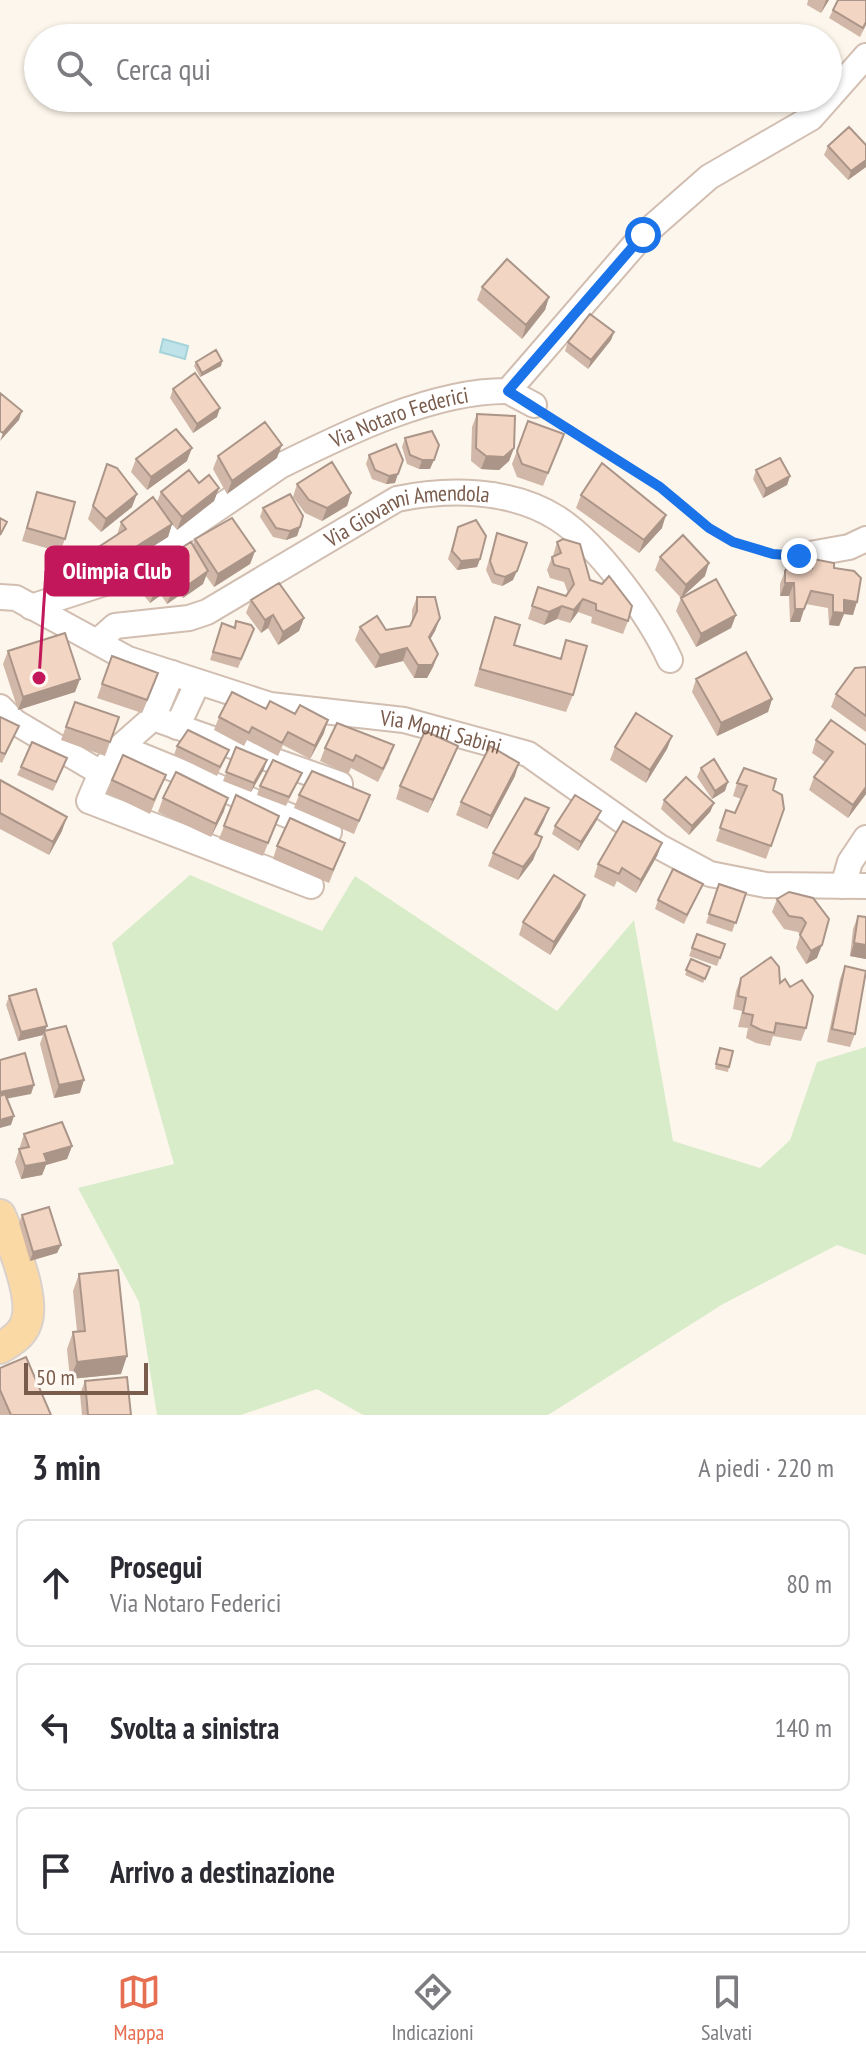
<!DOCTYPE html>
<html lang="it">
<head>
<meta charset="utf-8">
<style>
  :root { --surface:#fff; --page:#f7f7f7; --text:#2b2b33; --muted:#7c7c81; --line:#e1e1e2; --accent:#e76f51 }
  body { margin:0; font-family:"PT Sans Narrow",sans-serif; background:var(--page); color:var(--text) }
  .scale { position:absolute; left:24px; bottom:20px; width:124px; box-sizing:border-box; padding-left:8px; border:4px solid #7a5c4d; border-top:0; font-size:22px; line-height:28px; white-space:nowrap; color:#7a5c4d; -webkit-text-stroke:6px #fffaf3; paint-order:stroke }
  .stop { position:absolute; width:24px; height:24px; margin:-18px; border:6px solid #1a73e8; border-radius:50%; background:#fff }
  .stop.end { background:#1a73e8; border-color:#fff; box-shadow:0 2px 8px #0008 }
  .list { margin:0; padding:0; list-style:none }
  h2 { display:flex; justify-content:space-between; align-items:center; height:104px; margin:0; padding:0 32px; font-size:34px }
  h2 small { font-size:26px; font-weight:400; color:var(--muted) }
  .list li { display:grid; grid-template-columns:52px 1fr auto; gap:24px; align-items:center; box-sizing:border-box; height:128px; margin:0 16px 16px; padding:0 16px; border:2px solid var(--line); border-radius:12px }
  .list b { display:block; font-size:30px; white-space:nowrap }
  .list p { margin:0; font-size:26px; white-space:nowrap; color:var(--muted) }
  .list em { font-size:26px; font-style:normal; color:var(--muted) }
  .icon { flex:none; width:44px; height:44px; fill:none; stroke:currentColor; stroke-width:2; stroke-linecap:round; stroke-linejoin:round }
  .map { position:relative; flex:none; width:866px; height:1415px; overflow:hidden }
  .search { position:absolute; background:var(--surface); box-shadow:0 2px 6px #0004; left:24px; right:24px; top:24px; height:88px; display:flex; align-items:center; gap:20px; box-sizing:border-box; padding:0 28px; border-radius:44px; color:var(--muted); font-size:30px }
  .sheet { height:536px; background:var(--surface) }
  nav { display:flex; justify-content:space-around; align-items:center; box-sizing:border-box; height:112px; border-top:2px solid var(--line); background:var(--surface); font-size:22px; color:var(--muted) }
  nav a { display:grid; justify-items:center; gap:4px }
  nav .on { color:var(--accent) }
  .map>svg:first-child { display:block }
  .green { fill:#d8ecc9 }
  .water { fill:#bfe3e8; stroke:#a5d3da; stroke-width:2 }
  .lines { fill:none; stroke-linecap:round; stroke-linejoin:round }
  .minor-casing { stroke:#d1beb0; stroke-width:28 }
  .major-casing { stroke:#dad1cd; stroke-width:34 }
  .path { stroke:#d9b8a5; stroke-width:3; stroke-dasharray:2 6; stroke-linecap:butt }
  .minor { stroke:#fff; stroke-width:24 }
  .major { stroke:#fbd9a5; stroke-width:30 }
  .wall { fill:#d1b7a8 }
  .shaded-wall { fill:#aa9588 }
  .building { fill:#f3d5c3; stroke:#aa9588; stroke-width:2 }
  .route { stroke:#1a73e8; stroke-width:10 }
  .labels { text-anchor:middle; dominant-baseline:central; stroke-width:6; stroke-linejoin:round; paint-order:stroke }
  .street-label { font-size:22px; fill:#7a5c4d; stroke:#fffaf3 }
  .leader { fill:none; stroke:#c2185b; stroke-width:3 }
  .callout-dot { fill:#c2185b; stroke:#fffaf3; stroke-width:3 }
  .callout { fill:#c2185b; stroke:#c2185b; stroke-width:3 }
  .callout-label { font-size:24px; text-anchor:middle; font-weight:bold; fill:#fff }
</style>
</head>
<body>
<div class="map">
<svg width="866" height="1415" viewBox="0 0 866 1415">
  <rect width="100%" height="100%" fill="#fdf6ec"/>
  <path class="green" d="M 190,875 L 322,931 L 355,876 L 557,1011 L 634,920 L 673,1141 L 760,1168 L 790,1140 L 817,1062 L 866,1047 L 866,1255 L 837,1245 L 723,1304 L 548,1415 L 363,1415 L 317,1389 L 241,1415 L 157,1415 L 139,1302 L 78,1188 L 174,1164 L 112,943 Z"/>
  <path class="water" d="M 163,339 L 188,346 L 185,359 L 160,352 Z"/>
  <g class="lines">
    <g class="minor-casing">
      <g id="minor">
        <path d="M 508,391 L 534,405"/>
        <path d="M 799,556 L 849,547 L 866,539"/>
        <path id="s1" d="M 0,597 L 16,598 L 128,659 L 270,705 L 404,720 L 528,754 L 658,846 L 710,874 L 766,885 L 866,886"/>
        <path id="s2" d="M 31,607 L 111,581 L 280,466 C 346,433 434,390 508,391 L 643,235 L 709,177 L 811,118 L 866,56"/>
        <path id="s3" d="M 97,642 L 115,626 L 189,618 L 207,612 L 397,499 C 448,488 511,489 557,518 C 598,544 650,616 670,660"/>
        <path d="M 0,707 L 15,722 L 101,773"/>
        <path d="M 153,718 L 172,673"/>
        <path d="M 177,727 L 198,682"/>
        <path d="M 120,747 L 153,718 L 340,784"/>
        <path d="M 311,886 L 89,801 L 101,773 L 120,747 L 329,832"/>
        <path d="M 843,886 L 850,862 L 866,838"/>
      </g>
    </g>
    <g class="major-casing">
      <path id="major" d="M 0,1215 C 11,1239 36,1298 26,1323 C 22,1335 11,1342 0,1348"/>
    </g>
    <path class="path" d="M 551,417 C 586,441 625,462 660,487 C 701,515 727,551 782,555"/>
    <use href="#minor" class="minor"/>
    <use href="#major" class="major"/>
  </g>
  <path class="wall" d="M 808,0 L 829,0 L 821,13 L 807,5 Z
    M 866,0 L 866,25 L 860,37 L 829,18 L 833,10 Z
    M 315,98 L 327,98 L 321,105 Z
    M 866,145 L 866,167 L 848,180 L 824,155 L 828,146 Z
    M 482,287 L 549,297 L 545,310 L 522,339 L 477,300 Z
    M 614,332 L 611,340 L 588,369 L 565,351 L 568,342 Z
    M 222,361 L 221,366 L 200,377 L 194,366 L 196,362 Z
    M 173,389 L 217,417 L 193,433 L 170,398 Z
    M 477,414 L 514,448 L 509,461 L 499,470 L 481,469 L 471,461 L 472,427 Z
    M 528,421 L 564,434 L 543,486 L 517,477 L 512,464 Z
    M 405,438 L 430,469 L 419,469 L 407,464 L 402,447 Z
    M 396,444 L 395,483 L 386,484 L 372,479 L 366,464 L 369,455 Z
    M 218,456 L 277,458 L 227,494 L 213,469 Z
    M 136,459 L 187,461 L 147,490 L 131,472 Z
    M 107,464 L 132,507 L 101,532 L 88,519 Z
    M 756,470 L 790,476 L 787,485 L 763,498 L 753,479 Z
    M 199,483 L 219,488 L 214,501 L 177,530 L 172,524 L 168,537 L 102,578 L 89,563 L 94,550 L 117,535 L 121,522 L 157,502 L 161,492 Z
    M 297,484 L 351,493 L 347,506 L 322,521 L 305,513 L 293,497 Z
    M 37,492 L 65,539 L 60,552 L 22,541 Z
    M 581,495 L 662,528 L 639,553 L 576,508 Z
    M 263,508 L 300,527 L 297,536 L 286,540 L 273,537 L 260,517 Z
    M 458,527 L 480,559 L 477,567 L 457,570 L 448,559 Z
    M 497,533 L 513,580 L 502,586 L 492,583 L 486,570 Z
    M 195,539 L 255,551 L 250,564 L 214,587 L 206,576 L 203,584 L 183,598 L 180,595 L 167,604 L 161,595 L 150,603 L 136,586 L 141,573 L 193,545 Z
    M 557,542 L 628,621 L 623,634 L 591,623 L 592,617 L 578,612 L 570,623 L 557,619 L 544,625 L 528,619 L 538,587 L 566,596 L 568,593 L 564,582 L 550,578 L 547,570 L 552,557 L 553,556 Z
    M 660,557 L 705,576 L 682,597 L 736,615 L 731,628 L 696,647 L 676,611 L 681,598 L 655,570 Z
    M 813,559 L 834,568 L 853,615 L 844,614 L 839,626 L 829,625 L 828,608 L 806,604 L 800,622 L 790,622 L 789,596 L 780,596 L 780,584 L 785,571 L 810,568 Z
    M 417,597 L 440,618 L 435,631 L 430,639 L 438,654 L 433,667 L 427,678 L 414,678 L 403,661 L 375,668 L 355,640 L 360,627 L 386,630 L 410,626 L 412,621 L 412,610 Z
    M 251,600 L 304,618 L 299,631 L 278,645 L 268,628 L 261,633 L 246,613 Z
    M 495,617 L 514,645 L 560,659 L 566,640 L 573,695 L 566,712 L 474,686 Z
    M 236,621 L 254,629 L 238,668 L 210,660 L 222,623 L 234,627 Z
    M 8,651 L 80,679 L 75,692 L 18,710 L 3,664 Z
    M 112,656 L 158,673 L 142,713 L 97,698 Z
    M 866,667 L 866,732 L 831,707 L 836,694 Z
    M 696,679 L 772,699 L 768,712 L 717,736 L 692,692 Z
    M 75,702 L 110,742 L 105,756 L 61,740 Z
    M 266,709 L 324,733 L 310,759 L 283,745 L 278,756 L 247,740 L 244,746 L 214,730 L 219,717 Z
    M 0,717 L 19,726 L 2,763 L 0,762 Z
    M 672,736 L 667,749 L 646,783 L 610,760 L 615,747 Z
    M 816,740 L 866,745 L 866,794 L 848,818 L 809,790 L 814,777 L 825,762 L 812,753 Z
    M 177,746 L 229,750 L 217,776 L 174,755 Z
    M 236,747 L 264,769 L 251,792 L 223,781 Z
    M 325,748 L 390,758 L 378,782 L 351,768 L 348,774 L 320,761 Z
    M 453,759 L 428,813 L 396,799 L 400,786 Z
    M 21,767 L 64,767 L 53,791 L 17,775 Z
    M 701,768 L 725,791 L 712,799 L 697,777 Z
    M 302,773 L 286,806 L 257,795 L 260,786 Z
    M 166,775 L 150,814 L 107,793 L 112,780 Z
    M 515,776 L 487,829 L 456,815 L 461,802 Z
    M 0,780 L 62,831 L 49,855 L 0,829 Z
    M 737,783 L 773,790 L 784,809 L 766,859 L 716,841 L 726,810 L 735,813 L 741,799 L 733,796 Z
    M 236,795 L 279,816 L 263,856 L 219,839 Z
    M 299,795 L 370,795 L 354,834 L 294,808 Z
    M 163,798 L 224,811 L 211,837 L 158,812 Z
    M 664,800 L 714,803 L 710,812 L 689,835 L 661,809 Z
    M 549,808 L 537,835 L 542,837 L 537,850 L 533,860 L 518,880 L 488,866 L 493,853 Z
    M 597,820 L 578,851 L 552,834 L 555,826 Z
    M 345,843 L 329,883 L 273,859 L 277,846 Z
    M 662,843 L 657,856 L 636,893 L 617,881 L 614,887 L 594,877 L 598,864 Z
    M 719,884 L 746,893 L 732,932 L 706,923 Z
    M 699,892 L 684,924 L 655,909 L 658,900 Z
    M 585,895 L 580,908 L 550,955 L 519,935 L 523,922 Z
    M 813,898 L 817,958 L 806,964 L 796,948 L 800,935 L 798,932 L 784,929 L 772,912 L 777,899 Z
    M 858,916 L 866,917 L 866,959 L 850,956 L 853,929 Z
    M 697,934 L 725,944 L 717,966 L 689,956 Z
    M 691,959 L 710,967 L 703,983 L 685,975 Z
    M 845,966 L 855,1034 L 850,1047 L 827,1042 L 840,979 Z
    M 741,978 L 780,983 L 806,1028 L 801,1041 L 773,1036 L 770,1046 L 756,1043 L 746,1038 L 748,1028 L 738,1027 L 742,1011 L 733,1009 L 736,991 Z
    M 9,996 L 47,1026 L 45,1031 L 80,1093 L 54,1098 L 40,1044 L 43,1035 L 18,1041 L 6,1005 Z
    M 718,1053 L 729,1067 L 728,1072 L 715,1069 Z
    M 24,1134 L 72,1146 L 67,1159 L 46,1165 L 42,1175 L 21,1179 L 15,1162 Z
    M 22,1215 L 61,1245 L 57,1253 L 30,1261 L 19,1223 Z
    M 79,1274 L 121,1374 L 70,1379 L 67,1349 L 73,1332 L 77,1331 L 73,1291 Z
    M 0,1368 L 51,1415 L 0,1415 Z
    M 85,1381 L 131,1415 L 82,1415 L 80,1394 Z"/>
  <path class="shaded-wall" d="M 826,0 L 829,0 L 821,13 Z
    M 866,160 L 866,167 L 848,180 L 851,171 Z
    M 549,297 L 545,310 L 522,339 L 526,325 Z
    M 614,332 L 611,340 L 588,369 L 591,360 Z
    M 222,361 L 221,366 L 200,377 L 202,373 Z
    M 220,408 L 217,417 L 193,433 L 197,424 Z
    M 22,411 L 19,420 L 0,441 L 3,433 Z
    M 282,445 L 277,458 L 227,494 L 232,481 Z
    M 192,448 L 187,461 L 147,490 L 151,477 Z
    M 514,448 L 509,461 L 499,470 L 481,469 L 486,456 Z
    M 422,460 L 434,460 L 430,469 L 419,469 Z
    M 398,474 L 395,483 L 386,484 L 389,476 Z
    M 790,476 L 787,485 L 763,498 L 766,489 Z
    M 219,488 L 214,501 L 177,530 L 182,517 Z
    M 351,493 L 347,506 L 322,521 L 327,508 Z
    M 137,494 L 132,507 L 101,532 L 106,519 Z
    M 666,515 L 662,528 L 639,553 L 644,540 Z
    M 172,524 L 168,537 L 102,578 L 107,565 Z
    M 300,527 L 297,536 L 286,540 L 290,531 Z
    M 255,551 L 250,564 L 214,587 L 218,574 Z
    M 480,559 L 477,567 L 457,570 L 461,561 Z
    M 709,563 L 705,576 L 681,598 L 686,585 Z
    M 208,571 L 203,584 L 183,598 L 188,585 Z
    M 517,571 L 513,580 L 502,586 L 505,577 Z
    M 166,582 L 161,595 L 150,603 L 155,590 Z
    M 185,582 L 180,595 L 167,604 L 172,591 Z
    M 785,583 L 794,583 L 789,596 L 780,596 Z
    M 583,599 L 578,612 L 570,623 L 574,610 Z
    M 844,600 L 857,602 L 853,615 L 844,614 L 839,626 L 829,625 L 833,612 Z
    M 562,606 L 557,619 L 544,625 L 549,612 Z
    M 795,609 L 804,609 L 800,622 L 790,622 Z
    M 273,615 L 268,628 L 261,633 L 265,620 Z
    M 736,615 L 731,628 L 696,647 L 701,634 Z
    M 304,618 L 299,631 L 278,645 L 283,632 Z
    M 440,618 L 435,631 L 424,650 L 429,637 Z
    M 407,648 L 403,661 L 375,668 L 380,655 Z
    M 438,654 L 433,667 L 427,678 L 414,678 L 418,665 Z
    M 80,679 L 75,692 L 18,710 L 23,697 Z
    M 772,699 L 768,712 L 717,736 L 721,723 Z
    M 328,720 L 324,733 L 310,759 L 315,746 Z
    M 672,736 L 667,749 L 646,783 L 650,770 Z
    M 458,746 L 453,759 L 428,813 L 433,800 Z
    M 267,760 L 264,769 L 251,792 L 254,783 Z
    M 519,763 L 515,776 L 487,829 L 491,816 Z
    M 728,782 L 725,791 L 712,799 L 715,791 Z
    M 866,787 L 866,794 L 848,818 L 853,805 Z
    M 228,798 L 224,811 L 211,837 L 216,824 Z
    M 714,803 L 710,812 L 689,835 L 692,826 Z
    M 549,808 L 544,821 L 530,848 L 535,834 Z
    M 601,811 L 597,820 L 578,851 L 581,842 Z
    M 67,817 L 62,831 L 49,855 L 53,842 Z
    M 542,837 L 533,860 L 518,880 L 523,867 Z
    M 662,843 L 657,856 L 636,893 L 641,880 Z
    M 585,895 L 580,908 L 550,955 L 554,942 Z
    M 854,943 L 866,945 L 866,959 L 850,956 Z
    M 822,945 L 817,958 L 806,964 L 811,951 Z
    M 47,1026 L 43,1035 L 18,1041 L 21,1032 Z
    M 84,1080 L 80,1093 L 54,1098 L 59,1085 Z
    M 34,1085 L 31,1094 L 0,1100 L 0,1092 Z
    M 14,1116 L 11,1125 L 0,1128 L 0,1120 Z
    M 72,1146 L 67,1159 L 46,1165 L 42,1175 L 21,1179 L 25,1166 L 44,1154 Z
    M 61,1245 L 57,1253 L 30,1261 L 33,1252 Z
    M 127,1356 L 121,1374 L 70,1379 L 77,1362 Z"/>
  <path class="building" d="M 838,0 L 866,0 L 866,22 L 863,28 L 833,10 Z
    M 849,127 L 866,145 L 866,160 L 851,171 L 828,146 Z
    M 507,259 L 549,297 L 526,325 L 482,287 Z
    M 590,314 L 614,332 L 591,360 L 568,342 Z
    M 216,350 L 222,361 L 202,373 L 196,362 Z
    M 195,373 L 220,408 L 197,424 L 173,389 Z
    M 0,393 L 22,411 L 3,433 L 0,431 Z
    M 477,414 L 515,416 L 514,448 L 504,457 L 486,456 L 476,448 Z
    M 528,421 L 564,434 L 548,473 L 522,464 L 517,451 Z
    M 265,422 L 282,445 L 232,481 L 218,456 Z
    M 176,429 L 192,448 L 151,477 L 136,459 Z
    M 432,431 L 439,445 L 434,460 L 422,460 L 410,455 L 405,438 Z
    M 396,444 L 403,460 L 398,474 L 389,476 L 375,470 L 369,455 Z
    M 780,458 L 790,476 L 766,489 L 756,470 Z
    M 332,462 L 351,493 L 327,508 L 309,500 L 297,484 Z
    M 602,463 L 666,515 L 644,540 L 581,495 Z
    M 107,464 L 117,468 L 137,494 L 106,519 L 93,506 Z
    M 189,470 L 199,483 L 209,475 L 219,488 L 182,517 L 161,492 Z
    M 37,492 L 75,502 L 65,539 L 27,528 Z
    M 290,494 L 303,516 L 300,527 L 290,531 L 276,528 L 263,508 Z
    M 153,497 L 172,524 L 107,565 L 94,550 L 126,529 L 121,522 Z
    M 0,518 L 7,522 L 0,535 Z
    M 232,518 L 255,551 L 218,574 L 195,539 Z
    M 476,520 L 486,536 L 480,559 L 461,561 L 452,551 L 458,527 Z
    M 497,533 L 527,543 L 517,571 L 505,577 L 495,574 L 490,561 Z
    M 683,535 L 709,563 L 686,585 L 660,557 Z
    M 563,539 L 580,544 L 590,580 L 602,584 L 609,576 L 632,606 L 628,621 L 596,610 L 596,604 L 583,599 L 574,610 L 562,606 L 549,612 L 532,606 L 538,587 L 566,596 L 574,584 L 569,569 L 554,565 L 552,557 L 561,553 L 557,542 Z
    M 191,542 L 208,571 L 188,585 L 185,582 L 172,591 L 166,582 L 155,590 L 141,573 Z
    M 813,559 L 834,563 L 834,568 L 854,571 L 861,578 L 857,602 L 844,600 L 844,613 L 833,612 L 833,595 L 811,591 L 804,609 L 795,609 L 794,583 L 785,583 L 785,571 L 790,564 L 812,568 Z
    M 716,579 L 736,615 L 701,634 L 681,598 Z
    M 279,583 L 304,618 L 283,632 L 273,615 L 265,620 L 251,600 Z
    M 417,597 L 435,597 L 440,618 L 429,637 L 438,654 L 432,665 L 418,665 L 407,648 L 380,655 L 360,627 L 377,616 L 386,630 L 410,626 L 417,611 Z
    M 495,617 L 520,625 L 514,645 L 561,659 L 566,640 L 587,646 L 573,695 L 480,669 Z
    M 236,621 L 251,625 L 254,629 L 241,659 L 213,652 L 222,623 L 235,628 Z
    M 65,633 L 80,679 L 23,697 L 8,651 Z
    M 746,652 L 772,699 L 721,723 L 696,679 Z
    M 112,656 L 158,673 L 147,700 L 102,684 Z
    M 866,667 L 866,716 L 836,694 L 855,668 Z
    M 232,692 L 266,709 L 270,701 L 295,714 L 300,705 L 328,720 L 315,746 L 288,732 L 282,743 L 252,727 L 249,733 L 219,717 Z
    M 75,702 L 119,717 L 110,742 L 66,727 Z
    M 636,713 L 672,736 L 650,770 L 615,747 Z
    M 0,717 L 19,726 L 5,754 L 0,752 Z
    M 831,720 L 866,745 L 866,787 L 853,805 L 814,777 L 833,752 L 816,740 Z
    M 337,723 L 394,745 L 383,769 L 356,755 L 353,761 L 325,748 Z
    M 188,730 L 229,750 L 220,767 L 177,746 Z
    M 425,731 L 458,746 L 433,800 L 400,786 Z
    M 32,742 L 67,758 L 56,782 L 21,767 Z
    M 490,746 L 519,763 L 491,816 L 461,802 Z
    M 236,747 L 267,760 L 254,783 L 226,772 Z
    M 123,755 L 166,775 L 154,800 L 112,780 Z
    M 714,759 L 728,782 L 715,791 L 701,768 Z
    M 273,760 L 302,773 L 289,797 L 260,786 Z
    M 744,768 L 776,779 L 773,790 L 782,795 L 784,809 L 771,846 L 720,828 L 726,810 L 735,813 L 747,786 L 737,783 Z
    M 312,771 L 370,795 L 359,821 L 299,795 Z
    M 176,772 L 228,798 L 216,824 L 163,798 Z
    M 686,777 L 714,803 L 692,826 L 664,800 Z
    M 0,780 L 67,817 L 53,842 L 0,813 Z
    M 236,795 L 279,816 L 268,843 L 224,826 Z
    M 575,795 L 601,811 L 581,842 L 555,826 Z
    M 525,798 L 549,808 L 535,834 L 542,837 L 538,847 L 523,867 L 493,853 Z
    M 290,818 L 345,843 L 333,870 L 277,846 Z
    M 623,821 L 662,843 L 641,880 L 622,868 L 619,874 L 598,864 Z
    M 673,869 L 703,884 L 687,915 L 658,900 Z
    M 554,875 L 585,895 L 554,942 L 523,922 Z
    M 719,884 L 746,893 L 736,923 L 709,914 Z
    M 789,892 L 813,898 L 829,919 L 822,945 L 811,951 L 800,935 L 806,923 L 802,918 L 789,916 L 777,899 Z
    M 858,916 L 866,917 L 866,945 L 854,943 Z
    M 697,934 L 725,944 L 720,958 L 692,948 Z
    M 771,957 L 779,967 L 780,983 L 785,979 L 790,987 L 802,980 L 813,996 L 806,1028 L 776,1023 L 774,1033 L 761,1030 L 751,1025 L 753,1015 L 743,1013 L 746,998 L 738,996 L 741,978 Z
    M 691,959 L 710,967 L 705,979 L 686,970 Z
    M 845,966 L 866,971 L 855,1034 L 832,1029 Z
    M 36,989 L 47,1026 L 21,1032 L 9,996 Z
    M 66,1026 L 84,1080 L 59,1085 L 44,1031 Z
    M 720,1048 L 733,1051 L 729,1067 L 716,1064 Z
    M 25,1053 L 34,1085 L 0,1092 L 0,1060 Z
    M 5,1094 L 14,1116 L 0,1120 L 0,1096 Z
    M 62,1122 L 72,1146 L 44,1154 L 47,1162 L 25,1166 L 19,1149 L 29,1147 L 24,1134 Z
    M 49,1207 L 61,1245 L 33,1252 L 22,1215 Z
    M 118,1270 L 127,1356 L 77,1362 L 73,1332 L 85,1331 L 79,1274 Z
    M 26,1357 L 51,1415 L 11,1415 L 0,1390 L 0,1368 Z
    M 127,1377 L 131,1415 L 88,1415 L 85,1381 Z"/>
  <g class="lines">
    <path class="route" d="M 643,235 L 508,391 L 660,487 L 709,528 L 733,542 L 773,554 L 799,556"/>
  </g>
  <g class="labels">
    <g class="street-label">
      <text stroke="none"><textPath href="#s2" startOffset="418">Via Notaro Federici</textPath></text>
      <text stroke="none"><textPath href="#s3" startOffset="344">Via Giovanni Amendola</textPath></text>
      <text stroke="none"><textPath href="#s1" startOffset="466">Via Monti Sabini</textPath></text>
    </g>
  </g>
  <path class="leader" d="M39 678L46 571"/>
  <circle class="callout-dot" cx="39" cy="678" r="8"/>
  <rect class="callout" x="46" y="547" width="142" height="48" rx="8"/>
  <g class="callout-label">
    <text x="117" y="579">Olimpia Club</text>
  </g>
</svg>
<div class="scale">50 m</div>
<div class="stop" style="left:643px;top:235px"></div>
<div class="stop end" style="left:799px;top:556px"></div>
<div class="search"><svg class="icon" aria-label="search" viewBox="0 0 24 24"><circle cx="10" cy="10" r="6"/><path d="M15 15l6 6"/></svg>Cerca qui</div>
</div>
<section class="sheet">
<h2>3 min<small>A piedi · 220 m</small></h2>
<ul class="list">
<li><svg class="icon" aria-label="ahead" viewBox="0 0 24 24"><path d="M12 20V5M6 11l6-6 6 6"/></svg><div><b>Prosegui</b><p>Via Notaro Federici</p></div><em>80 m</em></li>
<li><svg class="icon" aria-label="left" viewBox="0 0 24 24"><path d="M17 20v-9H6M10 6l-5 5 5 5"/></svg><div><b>Svolta a sinistra</b></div><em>140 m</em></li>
<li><svg class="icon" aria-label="arrive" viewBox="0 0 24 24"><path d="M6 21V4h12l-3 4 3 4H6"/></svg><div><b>Arrivo a destinazione</b></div></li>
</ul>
</section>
<nav>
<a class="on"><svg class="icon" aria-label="map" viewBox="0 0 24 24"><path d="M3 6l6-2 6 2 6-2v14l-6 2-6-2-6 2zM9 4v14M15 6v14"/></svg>Mappa</a>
<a><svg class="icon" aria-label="directions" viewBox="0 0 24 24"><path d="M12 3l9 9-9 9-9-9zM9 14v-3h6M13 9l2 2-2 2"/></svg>Indicazioni</a>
<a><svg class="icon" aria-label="saved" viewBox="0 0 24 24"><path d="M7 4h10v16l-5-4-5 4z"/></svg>Salvati</a>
</nav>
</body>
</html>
